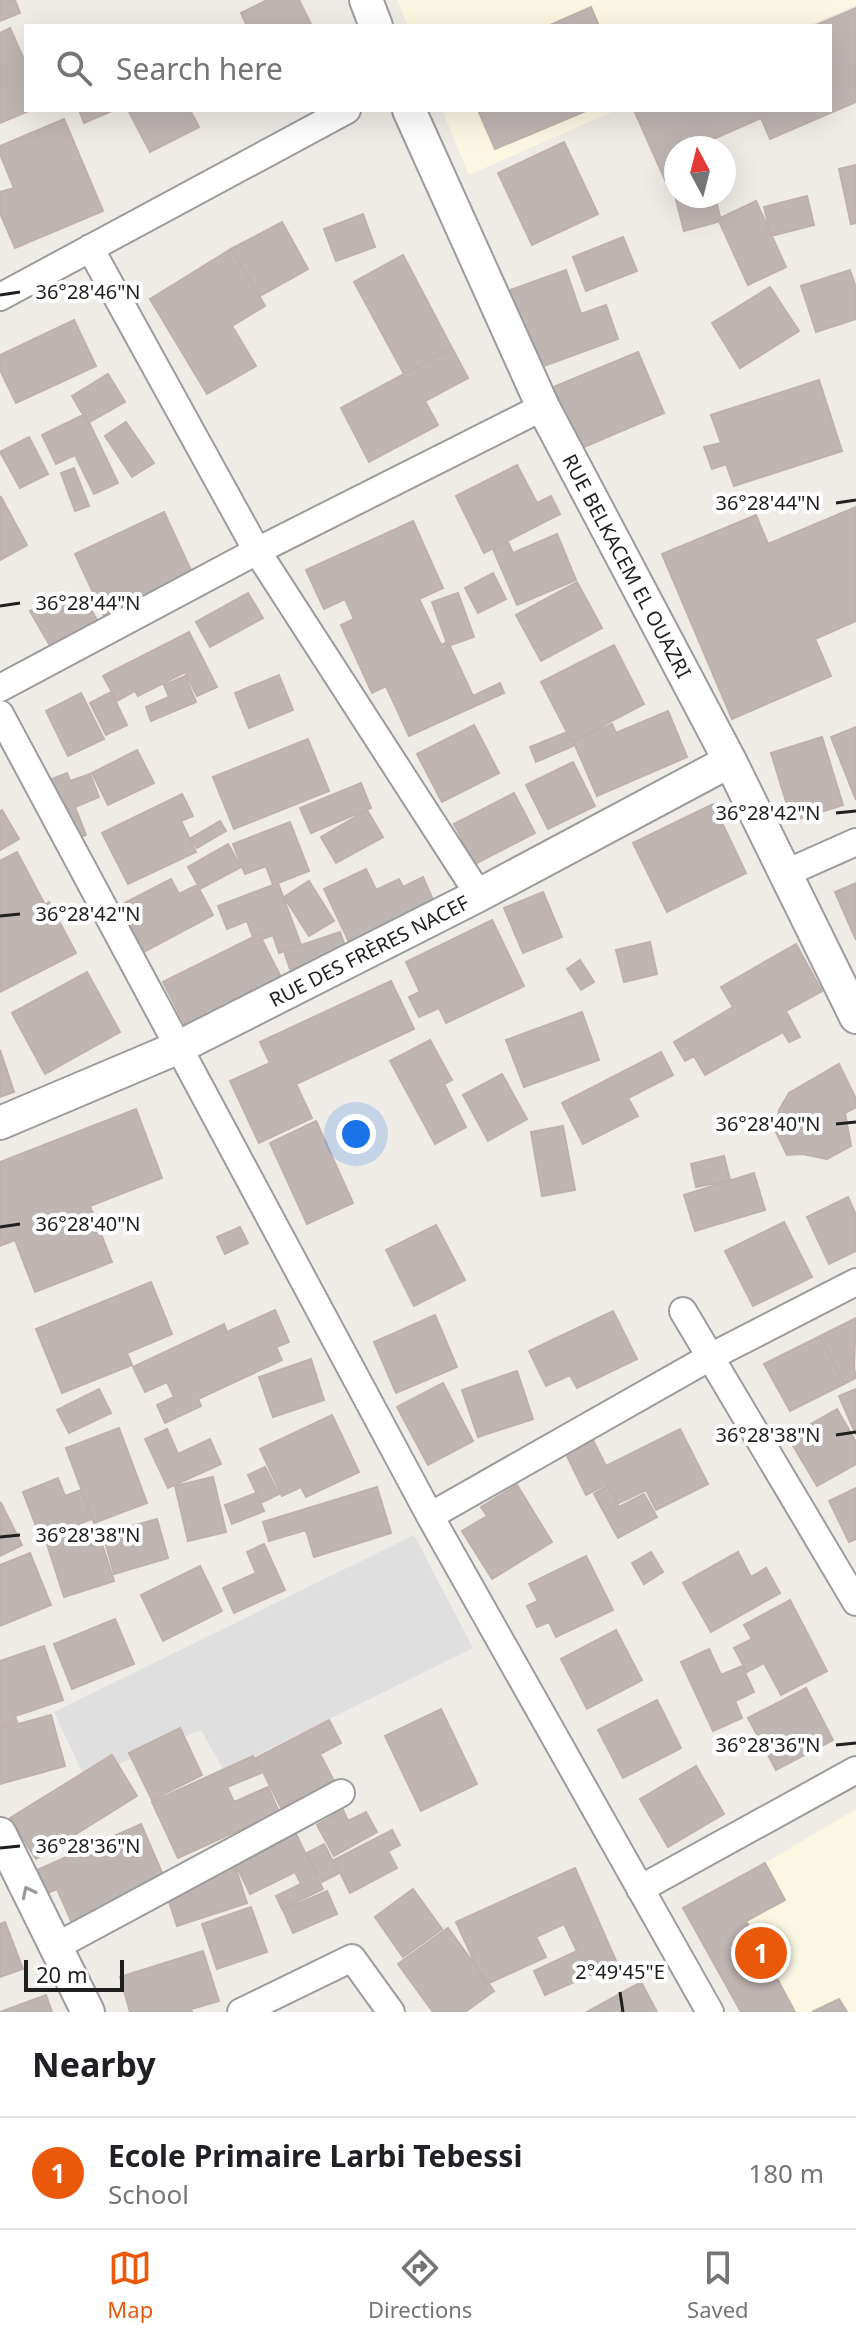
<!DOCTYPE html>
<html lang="en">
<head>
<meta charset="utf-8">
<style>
  :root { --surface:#fff; --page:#f2f2f2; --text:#202124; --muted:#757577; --line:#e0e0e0; --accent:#ea580c }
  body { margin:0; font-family:"Noto Sans",sans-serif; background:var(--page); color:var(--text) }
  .compass { position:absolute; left:664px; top:136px; width:72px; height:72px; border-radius:50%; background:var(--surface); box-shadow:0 8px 32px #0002; rotate:353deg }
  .scale { position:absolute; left:24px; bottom:20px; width:100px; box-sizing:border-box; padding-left:8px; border:4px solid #1f1f1f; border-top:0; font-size:22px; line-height:28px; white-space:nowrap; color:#1f1f1f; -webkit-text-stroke:6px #fff; paint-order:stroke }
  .you { position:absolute; left:356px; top:1134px; width:28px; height:28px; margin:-20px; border:6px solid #fff; border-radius:50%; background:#1a73e8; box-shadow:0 0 0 12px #1a73e833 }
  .badge { display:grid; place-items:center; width:52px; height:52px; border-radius:50%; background:var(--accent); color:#fff; font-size:26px; font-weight:700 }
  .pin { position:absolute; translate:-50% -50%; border:4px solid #fff; box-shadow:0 2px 8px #0006 }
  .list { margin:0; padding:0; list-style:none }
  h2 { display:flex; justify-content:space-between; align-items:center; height:104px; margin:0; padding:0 32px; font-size:34px }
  h2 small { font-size:26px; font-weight:400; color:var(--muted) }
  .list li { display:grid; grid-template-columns:52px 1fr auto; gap:24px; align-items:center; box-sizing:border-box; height:112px; padding:0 32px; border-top:2px solid var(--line) }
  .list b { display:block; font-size:30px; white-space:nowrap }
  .list p { margin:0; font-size:26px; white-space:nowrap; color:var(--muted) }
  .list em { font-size:26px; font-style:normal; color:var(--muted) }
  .icon { flex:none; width:44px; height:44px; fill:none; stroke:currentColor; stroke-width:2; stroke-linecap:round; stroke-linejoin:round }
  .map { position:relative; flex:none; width:856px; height:2012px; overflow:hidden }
  .search { position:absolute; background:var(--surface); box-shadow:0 8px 32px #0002; left:24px; right:24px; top:24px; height:88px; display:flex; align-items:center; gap:20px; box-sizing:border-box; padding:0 28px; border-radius:0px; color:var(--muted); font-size:30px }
  .sheet { height:216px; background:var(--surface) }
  nav { display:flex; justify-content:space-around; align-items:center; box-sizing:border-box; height:112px; border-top:2px solid var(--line); background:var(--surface); font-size:22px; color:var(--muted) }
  nav a { display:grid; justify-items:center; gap:4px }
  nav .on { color:var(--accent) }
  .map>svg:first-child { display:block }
  .education { fill:#fbf7e3 }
  .parking { fill:#dfdfdf }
  .building { fill:#bfb6b4; stroke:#bfb0ab; stroke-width:2 }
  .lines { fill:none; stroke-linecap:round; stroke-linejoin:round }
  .minor-casing { stroke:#9c9c9c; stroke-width:30 }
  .tertiary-casing { stroke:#9c9c9c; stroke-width:36 }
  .minor { stroke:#fff; stroke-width:26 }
  .tertiary { stroke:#fff; stroke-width:32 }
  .oneway { stroke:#9a9a9a }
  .ticks { fill:none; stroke:#1f1f1f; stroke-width:3 }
  .labels { text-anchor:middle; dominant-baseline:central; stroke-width:8; stroke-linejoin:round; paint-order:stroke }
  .street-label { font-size:20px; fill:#1f1f1f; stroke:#fff }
  .ticks-label { font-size:20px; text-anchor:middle; fill:#1f1f1f; stroke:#fff; stroke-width:8; stroke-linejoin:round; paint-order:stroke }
</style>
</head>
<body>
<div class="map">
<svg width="856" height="2012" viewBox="0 0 856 2012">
  <rect width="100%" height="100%" fill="#efebe7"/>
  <path class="education" d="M 397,0 L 856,0 L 856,5 L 807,26 L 408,26 Z
    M 442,110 L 616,110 L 469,175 Z
    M 856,1809 L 856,2012 L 741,2012 L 683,1908 L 765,1863 Z"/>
  <path class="parking" d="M 414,1535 L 473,1648 L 224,1771 L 201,1730 L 85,1778 L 54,1712 Z"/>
  <path class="building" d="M 0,0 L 15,0 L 20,13 L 0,21 Z
    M 267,0 L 299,0 L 312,26 L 247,26 L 241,13 Z
    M 591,7 L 599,26 L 548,26 Z
    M 856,8 L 856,102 L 770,139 L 761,118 L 711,140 L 714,148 L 676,148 L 676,175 L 665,180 L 634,110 L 830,110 L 830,26 L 814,26 Z
    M 10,28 L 26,64 L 26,110 L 31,110 L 0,123 L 0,33 Z
    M 79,110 L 114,110 L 84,123 Z
    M 128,110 L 190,110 L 199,127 L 150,152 Z
    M 478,110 L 588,110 L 495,149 Z
    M 64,119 L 103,211 L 15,248 L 0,213 L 0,192 L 14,188 L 0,154 L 0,146 Z
    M 564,142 L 598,214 L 532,245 L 498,173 Z
    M 856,165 L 856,223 L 851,224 L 839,169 Z
    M 674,192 L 676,196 L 715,196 L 721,221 L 684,231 Z
    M 807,196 L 814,225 L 771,236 L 764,207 Z
    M 756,201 L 786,267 L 748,285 L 718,219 Z
    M 363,214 L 375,247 L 336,261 L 324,229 Z
    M 282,222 L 308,269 L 260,296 L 231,249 Z
    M 623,237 L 637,271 L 586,291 L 573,257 Z
    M 231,249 L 265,306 L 232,326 L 256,366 L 207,394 L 150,299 Z
    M 403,255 L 452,348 L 404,374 L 354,282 Z
    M 566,270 L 581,314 L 606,305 L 618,339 L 533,370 L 505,292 Z
    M 850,270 L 856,288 L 856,319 L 816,332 L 801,286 Z
    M 770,287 L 799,331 L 740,368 L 712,323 Z
    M 74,320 L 96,366 L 16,403 L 0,370 L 0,355 Z
    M 452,348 L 468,378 L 425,401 L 438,425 L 369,462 L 341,408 Z
    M 638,352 L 664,413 L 577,450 L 551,388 Z
    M 108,374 L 125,402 L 88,423 L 72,396 Z
    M 819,380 L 842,451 L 734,486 L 726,464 L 712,469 L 704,447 L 721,443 L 711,415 Z
    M 85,414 L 118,483 L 94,494 L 75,455 L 56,464 L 42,435 Z
    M 126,422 L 154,463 L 132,477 L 105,436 Z
    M 29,437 L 48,474 L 20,488 L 0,452 Z
    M 517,465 L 537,503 L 551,496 L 560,514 L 484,553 L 456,496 Z
    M 74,468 L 89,506 L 75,511 L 61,473 Z
    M 1,497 L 27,545 L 0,560 L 0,498 Z
    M 856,507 L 856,621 L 815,639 L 831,676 L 732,719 L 662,554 L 756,515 L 768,544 Z
    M 164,512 L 195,579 L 106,620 L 75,554 Z
    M 413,521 L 443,588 L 419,599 L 441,645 L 448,642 L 473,696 L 500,683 L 504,693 L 409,736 L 386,686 L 372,693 L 341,625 L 354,619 L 345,599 L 324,609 L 306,570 Z
    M 557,534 L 576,580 L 517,605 L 493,549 L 508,542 L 513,553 Z
    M 493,573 L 506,599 L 478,613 L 465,588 Z
    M 577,582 L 602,628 L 541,661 L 516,615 Z
    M 248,593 L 263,618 L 210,647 L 196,622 Z
    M 458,593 L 474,637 L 448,646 L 432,602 Z
    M 58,595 L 65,605 L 83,595 L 103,631 L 57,658 L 30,611 Z
    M 189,632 L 217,687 L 197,696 L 185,672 L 138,696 L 135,691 L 117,701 L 103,676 Z
    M 614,645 L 644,704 L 572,742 L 541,682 Z
    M 279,675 L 293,710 L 249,728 L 235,693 Z
    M 185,676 L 196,702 L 151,721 L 146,707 L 169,697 L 164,685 Z
    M 111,692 L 127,725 L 106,735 L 90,703 Z
    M 81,693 L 104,739 L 68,756 L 46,711 Z
    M 668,711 L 687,757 L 597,796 L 575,745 L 536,762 L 530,747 L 567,732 L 572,742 L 612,724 L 616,733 Z
    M 474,725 L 499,773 L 442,802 L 417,754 Z
    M 856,727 L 856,800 L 831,737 Z
    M 822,737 L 843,805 L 792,821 L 771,753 Z
    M 308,739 L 329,791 L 234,829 L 213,777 Z
    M 137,750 L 154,783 L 108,805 L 92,773 Z
    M 573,762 L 595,806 L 548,829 L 526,785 Z
    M 67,773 L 70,781 L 90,774 L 99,797 L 75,807 L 86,835 L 72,840 L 49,780 Z
    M 361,783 L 371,808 L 311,833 L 300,808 Z
    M 514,793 L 535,833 L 475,864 L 454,824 Z
    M 182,794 L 193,816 L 181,821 L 196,852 L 128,884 L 102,833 Z
    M 713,804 L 746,873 L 667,912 L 633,843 Z
    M 2,810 L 19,839 L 0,850 L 0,812 Z
    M 367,810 L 383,837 L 336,863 L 321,837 Z
    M 220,821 L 226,831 L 197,848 L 191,838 Z
    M 290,822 L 309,871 L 273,885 L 266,866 L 245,874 L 233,844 Z
    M 228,844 L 241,867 L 200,889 L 188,867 Z
    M 17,852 L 45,905 L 49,902 L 76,953 L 0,992 L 0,861 Z
    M 366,869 L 376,890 L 399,879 L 403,887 L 423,877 L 434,902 L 349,942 L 324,889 Z
    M 171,879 L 179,894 L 197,885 L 213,915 L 142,953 L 117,907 Z
    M 309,881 L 334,921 L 309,936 L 284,897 Z
    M 278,883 L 301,945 L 279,953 L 273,935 L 255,942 L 247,921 L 227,929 L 218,906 Z
    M 856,883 L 856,940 L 835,892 Z
    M 543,892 L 562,937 L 523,953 L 504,908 Z
    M 492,920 L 524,986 L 446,1023 L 439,1008 L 419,1017 L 409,997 L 420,992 L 406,962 Z
    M 340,932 L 351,962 L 294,981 L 284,951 Z
    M 259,934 L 281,977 L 185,1025 L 163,982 Z
    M 650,942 L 657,974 L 624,982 L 616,950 Z
    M 796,944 L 822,991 L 786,1011 L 800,1037 L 789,1042 L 783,1032 L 705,1075 L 694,1056 L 685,1061 L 674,1042 L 733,1007 L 721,987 Z
    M 580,960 L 594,982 L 581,990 L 567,969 Z
    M 87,972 L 120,1032 L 45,1074 L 12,1013 Z
    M 391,981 L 414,1029 L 296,1084 L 312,1118 L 259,1143 L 230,1081 L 270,1063 L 260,1042 Z
    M 582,1012 L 599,1060 L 524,1087 L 506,1040 Z
    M 430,1040 L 452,1080 L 444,1084 L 466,1127 L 435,1144 L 390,1061 Z
    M 0,1050 L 14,1092 L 0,1097 Z
    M 661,1052 L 673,1075 L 628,1098 L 638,1116 L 583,1144 L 562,1103 Z
    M 839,1064 L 856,1099 L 856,1107 L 845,1113 L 851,1146 L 827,1159 L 802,1154 L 787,1155 L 776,1132 L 779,1110 L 789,1093 Z
    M 502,1074 L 527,1119 L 488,1141 L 463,1095 Z
    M 136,1109 L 162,1178 L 90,1206 L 112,1262 L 35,1292 L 15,1240 L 0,1246 L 0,1162 Z
    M 316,1121 L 353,1203 L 307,1224 L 270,1143 Z
    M 563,1126 L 575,1190 L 542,1196 L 531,1132 Z
    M 724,1156 L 730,1180 L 696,1187 L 691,1164 Z
    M 754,1173 L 765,1210 L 695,1231 L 684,1195 Z
    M 848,1197 L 856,1215 L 856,1251 L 829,1264 L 807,1217 Z
    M 784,1222 L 812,1277 L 753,1306 L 725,1251 Z
    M 436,1225 L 465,1280 L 414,1306 L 386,1250 Z
    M 240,1227 L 248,1243 L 225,1254 L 217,1237 Z
    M 151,1282 L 172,1334 L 127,1353 L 132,1365 L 62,1393 L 36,1329 Z
    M 275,1310 L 289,1342 L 276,1347 L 282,1360 L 198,1399 L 201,1406 L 165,1423 L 157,1405 L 174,1397 L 167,1382 L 145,1392 L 133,1367 L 224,1324 L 227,1332 Z
    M 613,1311 L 637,1359 L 577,1388 L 570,1375 L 546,1386 L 529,1351 Z
    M 435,1315 L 457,1367 L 396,1393 L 374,1342 Z
    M 856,1318 L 854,1367 L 856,1378 L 844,1384 L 820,1336 Z
    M 820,1336 L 844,1384 L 790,1411 L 764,1364 Z
    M 311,1359 L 324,1400 L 273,1417 L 259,1377 Z
    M 517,1371 L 533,1419 L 478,1437 L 462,1390 Z
    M 443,1383 L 473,1441 L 428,1465 L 397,1407 Z
    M 99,1389 L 111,1413 L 69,1433 L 57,1410 Z
    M 856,1389 L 856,1435 L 839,1396 Z
    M 837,1409 L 856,1442 L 856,1464 L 817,1486 L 788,1437 Z
    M 332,1415 L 359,1472 L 306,1497 L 301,1487 L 282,1496 L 260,1449 Z
    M 119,1428 L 147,1503 L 94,1523 L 66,1448 Z
    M 167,1429 L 178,1454 L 210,1439 L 221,1464 L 168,1488 L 145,1439 Z
    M 680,1429 L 708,1484 L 656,1510 L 646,1490 L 619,1503 L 609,1483 L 586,1495 L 566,1454 L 593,1440 L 606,1466 Z
    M 265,1467 L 279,1494 L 261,1503 L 248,1475 Z
    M 213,1477 L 226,1532 L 188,1541 L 175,1486 Z
    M 58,1478 L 65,1496 L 81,1490 L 92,1519 L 41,1539 L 23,1492 Z
    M 517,1485 L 552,1542 L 492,1579 L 462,1531 L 487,1516 L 481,1507 Z
    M 608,1486 L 619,1507 L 644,1494 L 657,1517 L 618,1538 L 594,1494 Z
    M 377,1487 L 391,1533 L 314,1557 L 306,1530 L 269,1541 L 263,1522 Z
    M 856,1488 L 856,1539 L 849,1542 L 829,1501 Z
    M 256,1493 L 264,1511 L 232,1524 L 225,1505 Z
    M 1,1503 L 22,1545 L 0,1556 L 0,1504 Z
    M 157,1519 L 168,1558 L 114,1574 L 103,1534 Z
    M 96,1525 L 114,1581 L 64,1597 L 46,1541 Z
    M 264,1544 L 285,1590 L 234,1613 L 223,1588 L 256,1573 L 247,1552 Z
    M 651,1552 L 663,1572 L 644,1584 L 632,1563 Z
    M 738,1552 L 751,1577 L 766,1568 L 780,1593 L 711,1632 L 683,1583 Z
    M 30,1553 L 51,1605 L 0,1626 L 0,1565 Z
    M 586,1556 L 613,1610 L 556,1637 L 549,1622 L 537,1627 L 527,1606 L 538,1601 L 529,1584 Z
    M 200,1566 L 222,1611 L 163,1641 L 141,1595 Z
    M 790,1600 L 827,1671 L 781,1695 L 764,1663 L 747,1672 L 734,1648 L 752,1639 L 744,1625 Z
    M 115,1619 L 134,1664 L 72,1689 L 54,1644 Z
    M 616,1630 L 642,1680 L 587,1709 L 561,1659 Z
    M 44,1646 L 63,1700 L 15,1716 L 17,1722 L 0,1727 L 0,1661 Z
    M 709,1649 L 721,1675 L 742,1666 L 754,1692 L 735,1701 L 742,1718 L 713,1731 L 681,1662 Z
    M 806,1688 L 833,1740 L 776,1770 L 748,1718 Z
    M 657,1700 L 681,1748 L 623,1778 L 598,1730 Z
    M 441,1709 L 477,1784 L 421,1811 L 385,1736 Z
    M 51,1715 L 65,1766 L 0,1784 L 0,1729 Z
    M 329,1720 L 341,1743 L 320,1754 L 334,1781 L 281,1808 L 256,1758 Z
    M 180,1728 L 202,1775 L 152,1800 L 129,1753 Z
    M 112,1755 L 137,1796 L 36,1859 L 10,1818 Z
    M 253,1756 L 261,1773 L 227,1787 L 234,1802 L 268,1787 L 279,1812 L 178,1858 L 152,1802 Z
    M 696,1766 L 724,1814 L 668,1847 L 640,1799 Z
    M 343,1810 L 348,1821 L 366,1812 L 377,1832 L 334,1856 L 317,1825 Z
    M 141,1824 L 166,1882 L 72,1923 L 57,1889 L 38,1897 L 28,1874 Z
    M 291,1824 L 323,1889 L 282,1909 L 276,1896 L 301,1884 L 295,1872 L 250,1894 L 230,1853 Z
    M 392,1830 L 400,1845 L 388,1851 L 397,1868 L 350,1893 L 334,1860 Z
    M 324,1844 L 339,1873 L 322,1882 L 307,1853 Z
    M 234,1863 L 247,1903 L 177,1926 L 164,1886 Z
    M 765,1863 L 785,1900 L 746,1921 L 795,2012 L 741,2012 L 683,1908 Z
    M 575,1868 L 617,1963 L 545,1995 L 534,1971 L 577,1951 L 564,1924 L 536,1937 L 546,1957 L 485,1985 L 456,1922 Z
    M 413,1889 L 442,1929 L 403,1957 L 375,1917 Z
    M 327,1891 L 337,1914 L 293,1933 L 283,1910 Z
    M 251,1907 L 267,1952 L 217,1969 L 202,1924 Z
    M 5,1922 L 23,1969 L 0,1977 L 0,1924 Z
    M 448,1928 L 494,1991 L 465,2012 L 433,2012 L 398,1964 Z
    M 203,1951 L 219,2001 L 191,2009 L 192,2012 L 130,2012 L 120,1977 Z
    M 641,1982 L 657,2012 L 587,2012 Z
    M 46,1995 L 52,2012 L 0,2012 Z
    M 839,1999 L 847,2012 L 812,2012 Z"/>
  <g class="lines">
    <g class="minor-casing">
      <path id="minor" d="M 90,248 L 257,551 L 479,895
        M 0,297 L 347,110
        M 0,688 L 257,551 L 543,407
        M 0,714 L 430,1516 L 710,2012
        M 784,874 L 856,842
        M 683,1311 L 856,1602
        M 430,1516 L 712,1356 L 856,1282
        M 640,1889 L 856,1770
        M 55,1947 L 341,1793
        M 241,2012 L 352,1958 L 391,2012"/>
    </g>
    <g class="tertiary-casing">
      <path id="tertiary" d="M 366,0 L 376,26
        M 409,110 L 543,407 L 730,761 L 856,1017
        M 0,1123 L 177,1048 L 479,895 L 730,761
        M 0,1834 L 88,2012"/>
    </g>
    <use href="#minor" class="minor"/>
    <use href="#tertiary" class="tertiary"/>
  </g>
  <defs><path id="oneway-chevron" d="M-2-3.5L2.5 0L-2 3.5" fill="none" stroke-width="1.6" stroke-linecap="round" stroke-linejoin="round" transform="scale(2)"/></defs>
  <use class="oneway" href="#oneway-chevron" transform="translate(28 1892) rotate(-116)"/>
  <path class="ticks" d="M 0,295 L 20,292M 836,503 L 856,500M 0,606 L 20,603M 836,813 L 856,811M 0,916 L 20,914M 836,1124 L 856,1122M 0,1227 L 20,1224M 836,1435 L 856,1432M 0,1537 L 20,1535M 836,1745 L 856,1743M 0,1848 L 20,1846M 620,1992 L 623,2012"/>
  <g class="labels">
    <g class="street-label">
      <text transform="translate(627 566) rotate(62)">RUE BELKACEM EL OUAZRI</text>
      <text transform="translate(369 951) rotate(-27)">RUE DES FRÈRES NACEF</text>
    </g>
  </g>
  <g class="ticks-label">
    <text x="88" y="299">36°28'46"N</text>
    <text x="768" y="510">36°28'44"N</text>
    <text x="88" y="610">36°28'44"N</text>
    <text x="768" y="820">36°28'42"N</text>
    <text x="88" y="921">36°28'42"N</text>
    <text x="768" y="1131">36°28'40"N</text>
    <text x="88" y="1231">36°28'40"N</text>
    <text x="768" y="1442">36°28'38"N</text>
    <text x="88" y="1542">36°28'38"N</text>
    <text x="768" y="1752">36°28'36"N</text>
    <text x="88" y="1853">36°28'36"N</text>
    <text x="620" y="1979">2°49'45"E</text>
  </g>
</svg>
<svg class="compass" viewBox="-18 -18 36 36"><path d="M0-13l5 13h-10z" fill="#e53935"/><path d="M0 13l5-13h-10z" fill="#757577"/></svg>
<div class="scale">20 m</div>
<div class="you"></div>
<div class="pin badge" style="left:761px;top:1953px">1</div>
<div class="search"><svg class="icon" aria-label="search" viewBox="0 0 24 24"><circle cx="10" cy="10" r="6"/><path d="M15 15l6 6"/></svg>Search here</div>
</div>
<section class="sheet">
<h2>Nearby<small></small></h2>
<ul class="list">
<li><span class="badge">1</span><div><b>Ecole Primaire Larbi Tebessi</b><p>School</p></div><em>180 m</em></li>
</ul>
</section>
<nav>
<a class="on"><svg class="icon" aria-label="map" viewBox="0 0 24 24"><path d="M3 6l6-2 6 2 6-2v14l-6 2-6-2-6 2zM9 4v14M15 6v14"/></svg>Map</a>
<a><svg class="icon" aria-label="directions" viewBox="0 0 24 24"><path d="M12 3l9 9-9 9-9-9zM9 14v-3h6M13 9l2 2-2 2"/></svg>Directions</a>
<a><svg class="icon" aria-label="saved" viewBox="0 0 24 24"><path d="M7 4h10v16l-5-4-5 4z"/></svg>Saved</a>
</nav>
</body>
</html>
